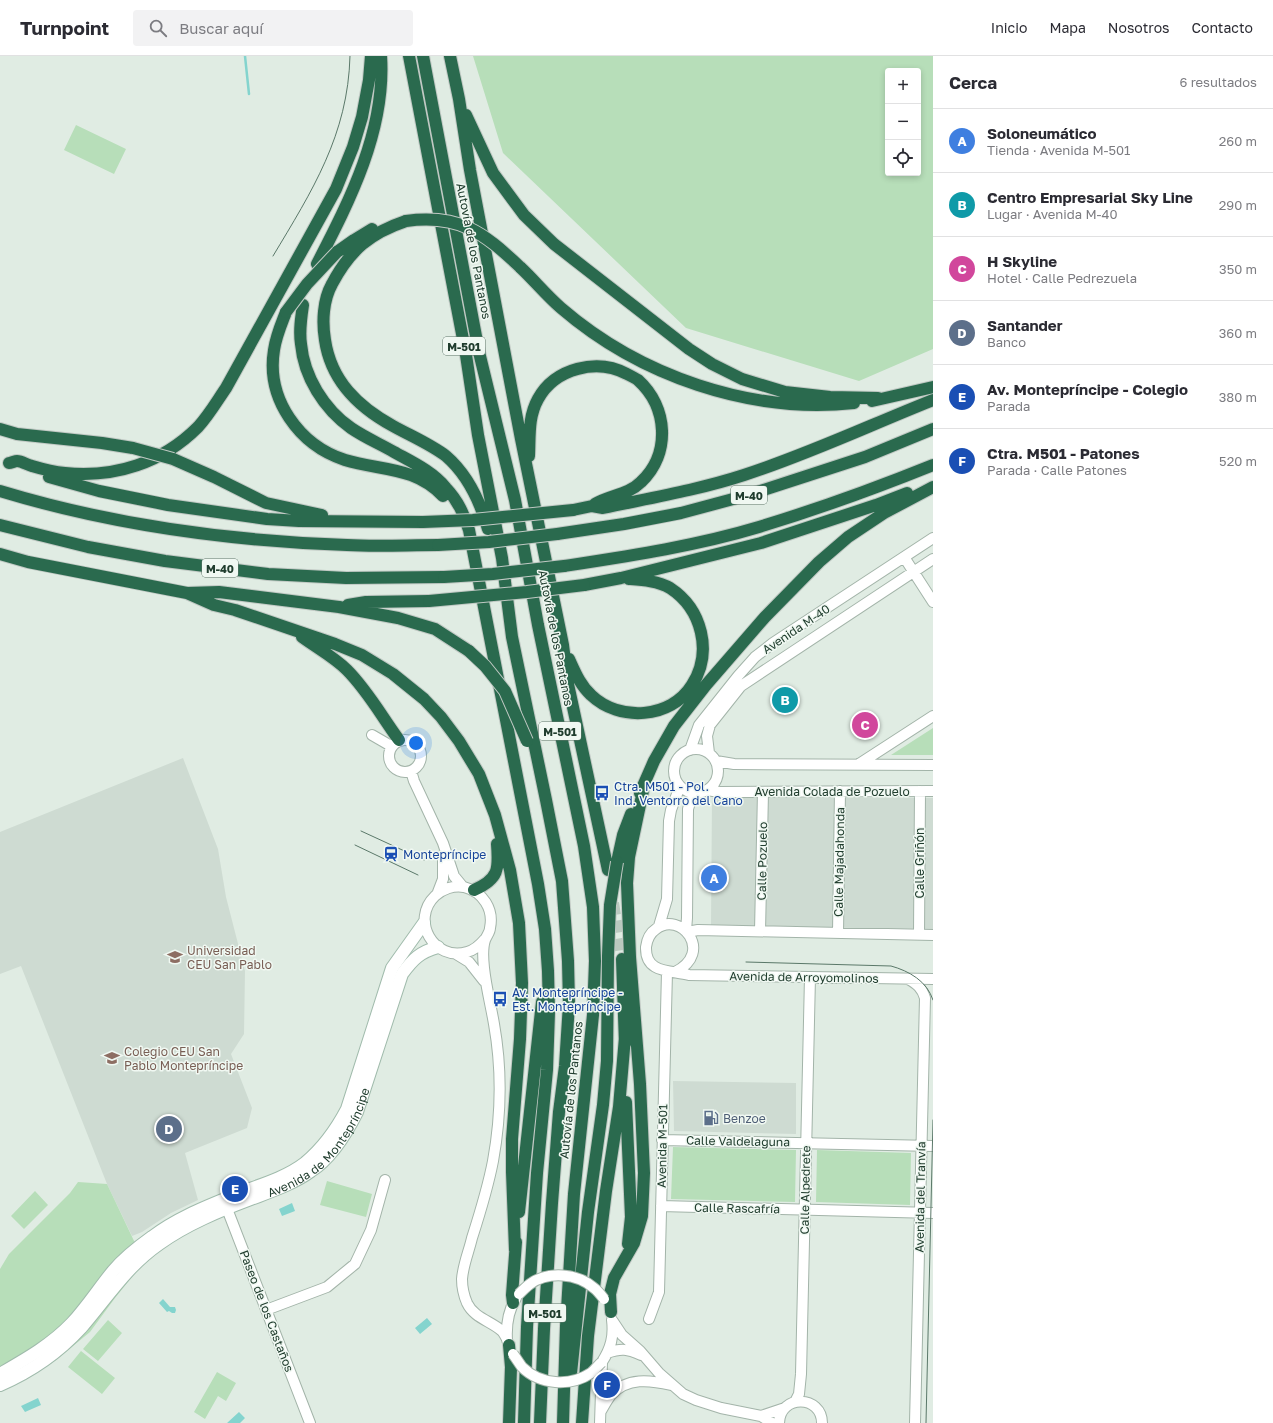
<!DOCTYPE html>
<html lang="es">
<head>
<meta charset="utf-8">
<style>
  :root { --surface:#fff; --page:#f2f2f3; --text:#2b2b33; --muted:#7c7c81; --line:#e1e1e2; --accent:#0b8043 }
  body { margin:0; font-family:"Golos Text",sans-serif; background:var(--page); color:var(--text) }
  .controls { position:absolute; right:12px; top:12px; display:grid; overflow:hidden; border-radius:4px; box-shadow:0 2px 6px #0003 }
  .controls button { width:36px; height:36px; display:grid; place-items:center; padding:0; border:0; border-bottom:1px solid var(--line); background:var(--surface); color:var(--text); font:20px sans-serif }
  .you { position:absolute; left:416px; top:687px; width:14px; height:14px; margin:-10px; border:3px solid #fff; border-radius:50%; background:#1a73e8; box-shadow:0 0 0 6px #1a73e833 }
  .badge { display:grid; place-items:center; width:26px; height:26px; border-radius:50%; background:var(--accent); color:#fff; font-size:13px; font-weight:700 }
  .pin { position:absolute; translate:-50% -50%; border:2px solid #fff; box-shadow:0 1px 4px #0006 }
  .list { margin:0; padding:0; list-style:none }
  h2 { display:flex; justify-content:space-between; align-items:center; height:52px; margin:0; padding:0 16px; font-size:17px }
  h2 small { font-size:13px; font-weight:400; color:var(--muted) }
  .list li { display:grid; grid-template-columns:26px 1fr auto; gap:12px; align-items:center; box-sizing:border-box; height:64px; padding:0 16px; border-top:1px solid var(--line) }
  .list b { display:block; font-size:15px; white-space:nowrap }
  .list p { margin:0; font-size:13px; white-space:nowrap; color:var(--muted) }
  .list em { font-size:13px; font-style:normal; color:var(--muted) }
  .icon { flex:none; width:22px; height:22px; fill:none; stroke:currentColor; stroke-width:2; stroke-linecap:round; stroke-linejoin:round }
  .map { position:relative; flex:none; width:933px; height:1367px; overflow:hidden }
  header { display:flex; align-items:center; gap:24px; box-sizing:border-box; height:56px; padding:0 20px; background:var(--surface); border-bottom:1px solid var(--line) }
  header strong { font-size:19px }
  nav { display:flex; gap:22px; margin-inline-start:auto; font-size:14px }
  .search { width:280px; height:36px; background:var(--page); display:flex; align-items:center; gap:10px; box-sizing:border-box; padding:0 14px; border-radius:4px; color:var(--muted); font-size:15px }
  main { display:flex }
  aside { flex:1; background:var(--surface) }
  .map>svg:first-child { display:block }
  .built { fill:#cedbd2 }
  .green { fill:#b7deb9; fill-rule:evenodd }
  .water { fill:#84d4ce }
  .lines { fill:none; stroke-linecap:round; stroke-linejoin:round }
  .stream { stroke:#84d4ce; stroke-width:2.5 }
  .highway-tunnel { stroke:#bac9bf; stroke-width:12; stroke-dasharray:12 6; stroke-linecap:butt }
  .street-casing { stroke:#a3b4a9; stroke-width:12 }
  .secondary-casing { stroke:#a0bbac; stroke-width:14 }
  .highway-casing { stroke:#c1c9c4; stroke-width:14 }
  .street { stroke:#fff; stroke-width:10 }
  .secondary { stroke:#fff; stroke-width:12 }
  .highway { stroke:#2a6a4e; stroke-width:12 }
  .tram { stroke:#5a7869; stroke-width:1 }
  .street-bridge-casing { stroke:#a3b4a9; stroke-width:12; stroke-linecap:butt }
  .highway-bridge-casing { stroke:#c1c9c4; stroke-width:14; stroke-linecap:butt }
  .street-bridge { stroke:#fff; stroke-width:10 }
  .highway-bridge { stroke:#2a6a4e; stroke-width:12 }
  .labels { text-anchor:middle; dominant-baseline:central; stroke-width:3; stroke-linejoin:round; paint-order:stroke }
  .shield { fill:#f0f8f2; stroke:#5e7569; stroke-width:1 }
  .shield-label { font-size:11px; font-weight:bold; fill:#203d2e }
  .street-label { font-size:12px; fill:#203d2e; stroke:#f0f8f2 }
  .transit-label { font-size:12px; fill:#164399; stroke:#f0f8f2; text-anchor:start }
  .education-label { font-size:12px; fill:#785e54; stroke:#f0f8f2; text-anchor:start }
  .service-label { font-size:12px; fill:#4e5e75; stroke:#f0f8f2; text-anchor:start }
</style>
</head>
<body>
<header>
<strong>Turnpoint</strong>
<div class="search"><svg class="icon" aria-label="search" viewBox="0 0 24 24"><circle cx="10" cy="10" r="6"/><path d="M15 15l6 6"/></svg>Buscar aquí</div>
<nav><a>Inicio</a><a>Mapa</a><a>Nosotros</a><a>Contacto</a></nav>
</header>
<main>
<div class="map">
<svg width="933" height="1367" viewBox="0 0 933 1367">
  <rect width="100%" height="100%" fill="#e0ece3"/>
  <path class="built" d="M 183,702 L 218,793 L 226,841 L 245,915 L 244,978 L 231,998 L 252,1052 L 247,1072 L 185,1097 L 198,1144 L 171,1157 L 142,1176 L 132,1180 L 107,1128 L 21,910 L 0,918 L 0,776 Z
    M 712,742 L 933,742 L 933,873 L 711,870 Z
    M 673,1025 L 796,1027 L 796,1078 L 674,1075 Z"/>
  <path class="green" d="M 473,0 L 933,0 L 933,293 L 859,325 L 686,272 L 503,97 ZM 888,15 L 918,15 L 918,117 L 888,117 Z
    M 76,69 L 126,93 L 114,118 L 64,94 Z
    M 933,672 L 933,699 L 891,699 Z
    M 673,1091 L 796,1094 L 795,1146 L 671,1143 Z
    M 817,1094 L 911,1097 L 910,1149 L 816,1146 Z
    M 327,1125 L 372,1138 L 366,1161 L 320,1149 Z
    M 78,1126 L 107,1128 L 144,1206 L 115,1242 L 90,1276 L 56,1304 L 0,1333 L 0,1213 L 9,1198 L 70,1137 Z
    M 35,1135 L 48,1149 L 24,1173 L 11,1160 Z
    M 108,1264 L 122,1277 L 98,1305 L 83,1293 Z
    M 81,1295 L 115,1322 L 102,1338 L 68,1311 Z
    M 217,1316 L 236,1327 L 226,1345 L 218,1340 L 205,1363 L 194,1356 Z"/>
  <path class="water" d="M 292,1147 L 295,1155 L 282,1160 L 279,1153 Z
    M 163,1243 L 170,1251 L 175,1251 L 176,1254 L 175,1257 L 172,1257 L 169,1255 L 167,1256 L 159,1247 Z
    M 427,1262 L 432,1268 L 420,1278 L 415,1272 Z
    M 38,1342 L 41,1349 L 25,1356 L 21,1350 Z
    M 239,1356 L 245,1362 L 240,1367 L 227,1367 Z"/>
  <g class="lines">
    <path class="stream" d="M 245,0 L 249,38"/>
    <path class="highway-tunnel" d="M 613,847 L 622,903"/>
    <g class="street-casing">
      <path id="street" d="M 904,501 L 933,546
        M 372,679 L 391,690
        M389 700a16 16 0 1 1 32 0a16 16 0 1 1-32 0Z
        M674 715a22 22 0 1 1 44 0a22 22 0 1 1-44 0Z
        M 690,694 L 699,669 L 738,620 L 755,601 L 773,587 L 933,482
        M 709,697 L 707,680 L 710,669 L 741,630 L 933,503
        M 716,705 L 734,708 L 933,709
        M 859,708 L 933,660
        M 411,715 L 414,725 L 443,787 L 454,820 L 463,831
        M 707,734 L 719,736 L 933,735
        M 438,836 L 443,823 L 443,799
        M 659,870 L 667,843 L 669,765 L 671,754 L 680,730
        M 686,874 L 687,862 L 688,753 L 693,737
        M 760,875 L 763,736
        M 687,876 L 698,874 L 933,879
        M 838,877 L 840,735
        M 919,878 L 920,735
        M 485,883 C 480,889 475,894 467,896 C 434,906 410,864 435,840 C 442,833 454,829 464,831 C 483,836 494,853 490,872 C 490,876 487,879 485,884 C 482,893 483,903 484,912 C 486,931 491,950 494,968 C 502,1013 501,1061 493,1105 C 488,1131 480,1157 472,1182 C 469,1195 463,1209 462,1223 C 462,1231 464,1240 467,1247 C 474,1262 491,1265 502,1275 C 504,1277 505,1280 507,1283
        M 456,898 L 469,906 L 484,925
        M 675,916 C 715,896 680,854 656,873 C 650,877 647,883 646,891 C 645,918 671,914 689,919 L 933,923
        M 908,923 C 917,928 922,932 925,942 L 915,1367
        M 662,1084 L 933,1090
        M 224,1145 L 310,1367
        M 661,1150 L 933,1157
        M 266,1254 L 327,1231 L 355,1208 L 371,1174 L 385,1124
        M 649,1263 L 659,1236 L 667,916
        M 612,1264 L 622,1279 L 640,1295 L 659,1317 L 683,1338 L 696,1344 L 721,1352 L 761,1360 L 772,1367
        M 507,1284 C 506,1268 508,1255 516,1242
        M 607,1297 C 622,1292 627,1293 641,1299
        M 795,1346 L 799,1338 L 801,1318 L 810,921
        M 601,1355 C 604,1350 607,1344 611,1339 C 627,1321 650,1324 671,1329
        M 761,1360 L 785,1352
        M 600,1367 L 602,1306 C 611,1292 614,1280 612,1264
        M 779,1367 C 780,1338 822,1339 822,1367"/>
    </g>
    <g class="secondary-casing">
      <g id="secondary">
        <path d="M 0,1318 C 26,1303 51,1289 72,1267 C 87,1251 99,1232 113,1215 C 124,1202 138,1191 152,1181 C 181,1159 214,1148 247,1134 C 267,1127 288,1120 305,1107 C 323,1092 336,1074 347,1053 L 392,912 L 424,867"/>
        <path id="s1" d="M 0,1329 C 30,1316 59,1296 81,1272 C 107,1242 126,1211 159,1188 C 187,1168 219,1155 251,1143 C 272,1135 293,1128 311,1115 C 331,1102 347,1076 357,1056 L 402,918 C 413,903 420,896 438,891"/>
      </g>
    </g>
    <g class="highway-casing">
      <path id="highway" d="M 409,0 L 466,299 L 478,379 L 502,502 L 512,581 L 546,744 L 562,825 L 568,905 L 569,948 L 565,1010 L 559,1056 L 552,1147 L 544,1273 L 540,1367
        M 423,0 L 479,296 L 515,444 L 538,569 L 584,790 L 593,851 L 595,905 L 593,959 L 574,1138 L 566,1270 L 563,1367
        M 450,0 L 459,43 L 470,114 L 521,383 L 563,589 L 568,628 L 608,814
        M 466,59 L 493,117 L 524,159 L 554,188 L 689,293 L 712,308 L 742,323 L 785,336 L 830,341 L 878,342
        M 406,165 C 370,177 350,194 332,228 C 323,244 322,266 325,284 C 331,325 358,351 393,370 C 411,380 430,388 446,400 C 468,419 480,445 488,473
        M 337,196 L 354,184 L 372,173
        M 317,208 C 350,144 386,74 381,0
        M 520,211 C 534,224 546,239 561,252 C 640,320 750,358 854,347
        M 303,249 C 301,262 299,275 301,288 C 304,321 324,353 351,372 C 364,381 380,388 394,396 C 412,406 432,415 446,432 C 459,446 463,457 469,474 L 538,828 L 545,873 L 548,915 L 549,956 L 547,1014 L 537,1117 L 527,1271 L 524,1367
        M 286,256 C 281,269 276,280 274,294 C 266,343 299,389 345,404 C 381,415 414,410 443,440
        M 872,345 L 933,331
        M 0,373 L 17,378 L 102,387 L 133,392
        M 529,400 C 530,380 528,361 538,343 C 555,312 597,302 627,318 C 631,320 635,322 638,324 C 668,351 671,398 641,426 C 628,439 610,439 595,448
        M 173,403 L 214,421 L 266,447 L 322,459
        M 9,407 C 11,407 15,405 17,405 C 22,405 27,409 32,410 C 42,413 54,416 65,417 C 115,422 162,407 198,371 C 209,359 217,345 226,332 L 336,133 L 353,91 L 362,61 L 369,24 L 371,0
        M 49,421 L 99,435 L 168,449 L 267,463 L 299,465 L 423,466
        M 0,435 C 112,469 230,485 347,489 C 377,491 407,489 438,489
        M 573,454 L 592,450 L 603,452 C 650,442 698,434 744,419 C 809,398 870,369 933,344
        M 0,469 L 88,491 L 165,505 L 268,518 L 346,522 L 444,521
        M 557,478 L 624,468 L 681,457 L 748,439 L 865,401 L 933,373
        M 0,498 L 28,506 L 187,537 L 219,536 L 339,551 L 398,562 L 435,573 L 469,595
        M 564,510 C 629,500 696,490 759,471 C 818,453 876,432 933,409
        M 584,529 L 621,522 L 761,487 L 876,449 L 907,437
        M 187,537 L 214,549 L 235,554 L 335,588 L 362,599 L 393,618 L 424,643 L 441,661 L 459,685 L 479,718 L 495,759 L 510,814 L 519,867 L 522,927 L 520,983 L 512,1083 L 512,1116 L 515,1194
        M 348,549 L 366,546 L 429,545
        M 302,581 C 317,592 334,601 347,614 C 368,635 382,661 399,684
        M 569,603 C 575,616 580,629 591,639 C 619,666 671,663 692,629 C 713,596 702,553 670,532 C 658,525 642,524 629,523
        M 640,737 L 654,705 L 674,670 L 706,629 L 765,561 L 819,506 L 848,481 L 884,457 L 933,431
        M 617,806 L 623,779 L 631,758
        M 474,834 C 499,823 499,813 497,788
        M 622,903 L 625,988
        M 626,1046 L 631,1161 L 628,1188
        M 519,1156 L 542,946
        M 513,1247 L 512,1239 L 516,1186
        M 611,1256 L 610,1238 L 614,1222 L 634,1187 L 642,1160 L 644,1117 L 640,1028 L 630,901 L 627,827 L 629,801 L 644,730
        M 509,1289 L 511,1311 L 509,1367
        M 571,1317 L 588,1156 L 603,1049 L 607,1005 L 608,900
        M 582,1367 L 588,1280 L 606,1135 L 619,1051 L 625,981"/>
    </g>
    <use href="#street" class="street"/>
    <use href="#secondary" class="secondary"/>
    <use href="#highway" class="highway"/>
    <path class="tram" d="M 273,200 C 312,135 348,79 350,0
      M 361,775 L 424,804
      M 355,789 L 418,819
      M 746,906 L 891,910 C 909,915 927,925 933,944
      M 926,1367 L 933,1064"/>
    <g class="street-bridge-casing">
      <path id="street-bridge" d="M 519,1238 C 522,1235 526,1231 530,1228 C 548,1215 577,1217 594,1232 C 598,1235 601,1239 604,1243
        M 513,1298 C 516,1302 519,1307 522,1311 C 540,1329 570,1331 591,1317 C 595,1314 598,1309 602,1306"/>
    </g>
    <g class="highway-bridge-casing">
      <path id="highway-bridge" d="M 406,165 C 459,158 483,176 520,211
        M 286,256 L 307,228 L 337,196
        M 133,392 L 173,403
        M 423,466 L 473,464 L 573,454
        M 438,489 L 489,486 L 557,478
        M 444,521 L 493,518 L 564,510
        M 429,545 L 527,536 L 584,529
        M 469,595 L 485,610 L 505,635 L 527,685
        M 608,900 L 610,849 L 617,806"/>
    </g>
    <use href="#street-bridge" class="street-bridge"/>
    <use href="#highway-bridge" class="highway-bridge"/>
  </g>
  <defs>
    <g id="bus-bare" transform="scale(1.2)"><path d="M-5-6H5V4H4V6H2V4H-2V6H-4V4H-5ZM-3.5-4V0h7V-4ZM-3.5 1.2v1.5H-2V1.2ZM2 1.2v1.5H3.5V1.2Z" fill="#1a4fb4" stroke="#f0f8f2" stroke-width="2.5" paint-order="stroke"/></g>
    <g id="station-bare" transform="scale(1.2)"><path d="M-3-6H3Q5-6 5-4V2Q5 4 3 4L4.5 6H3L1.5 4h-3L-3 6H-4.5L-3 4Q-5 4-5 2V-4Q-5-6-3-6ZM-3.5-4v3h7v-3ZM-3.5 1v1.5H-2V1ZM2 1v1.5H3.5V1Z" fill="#1a4fb4" stroke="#f0f8f2" stroke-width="2.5" paint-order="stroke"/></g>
    <g id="university-bare" transform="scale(1.2)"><path d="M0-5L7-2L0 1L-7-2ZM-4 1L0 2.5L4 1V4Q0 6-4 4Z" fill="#8d6e63" stroke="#f0f8f2" stroke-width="2.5" paint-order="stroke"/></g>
    <g id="school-bare" transform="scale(1.2)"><path d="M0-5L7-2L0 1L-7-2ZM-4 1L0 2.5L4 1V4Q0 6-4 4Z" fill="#8d6e63" stroke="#f0f8f2" stroke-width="2.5" paint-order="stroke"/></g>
    <g id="fuel-bare" transform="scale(1.2)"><path d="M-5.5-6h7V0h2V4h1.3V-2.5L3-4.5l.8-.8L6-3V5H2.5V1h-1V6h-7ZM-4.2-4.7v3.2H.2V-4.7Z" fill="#5c6f8a" stroke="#f0f8f2" stroke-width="2.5" paint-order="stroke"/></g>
  </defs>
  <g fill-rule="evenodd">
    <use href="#bus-bare" x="602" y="737"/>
    <use href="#station-bare" x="391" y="798"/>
    <use href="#university-bare" x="175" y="901"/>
    <use href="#bus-bare" x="500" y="943"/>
    <use href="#school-bare" x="112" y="1002"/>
    <use href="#fuel-bare" x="711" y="1062"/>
  </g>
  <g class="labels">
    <g class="shield">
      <rect x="443" y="281" width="42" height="18" rx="3"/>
      <rect x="731" y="430" width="36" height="18" rx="3"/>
      <rect x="202" y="503" width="36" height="18" rx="3"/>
      <rect x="539" y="666" width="42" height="18" rx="3"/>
      <rect x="524" y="1248" width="42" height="18" rx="3"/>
    </g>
    <g class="shield-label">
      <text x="464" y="290">M-501</text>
      <text x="749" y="439">M-40</text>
      <text x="220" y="512">M-40</text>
      <text x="560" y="675">M-501</text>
      <text x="545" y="1257">M-501</text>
    </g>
    <g class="street-label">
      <text transform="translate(474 195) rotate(79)">Autovía de los Pantanos</text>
      <text transform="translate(796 573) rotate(-34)">Avenida M-40</text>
      <text transform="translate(556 582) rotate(79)">Autovía de los Pantanos</text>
      <text x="832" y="735">Avenida Colada de Pozuelo</text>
      <text transform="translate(762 805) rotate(-89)">Calle Pozuelo</text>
      <text transform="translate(839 806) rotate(-89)">Calle Majadahonda</text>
      <text transform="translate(919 807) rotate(-90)">Calle Griñón</text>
      <text transform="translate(804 921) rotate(1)">Avenida de Arroyomolinos</text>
      <text transform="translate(571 1034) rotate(-84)">Autovía de los Pantanos</text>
      <text stroke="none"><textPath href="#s1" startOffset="410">Avenida de Montepríncipe</textPath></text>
      <text transform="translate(738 1085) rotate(1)">Calle Valdelaguna</text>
      <text transform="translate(662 1090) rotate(-89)">Avenida M-501</text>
      <text transform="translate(805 1134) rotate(-89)">Calle Alpedrete</text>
      <text transform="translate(920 1141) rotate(-89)">Avenida del Tranvía</text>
      <text transform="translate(737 1152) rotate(1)">Calle Rascafría</text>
      <text transform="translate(267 1255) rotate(69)">Paseo de los Castaños</text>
    </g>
    <g class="transit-label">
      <text x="614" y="730">Ctra. M501 - Pol.<tspan x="614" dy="14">Ind. Ventorro del Cano</tspan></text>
      <text x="403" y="798">Montepríncipe</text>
      <text x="512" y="936">Av. Montepríncipe -<tspan x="512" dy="14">Est. Montepríncipe</tspan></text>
    </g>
    <g class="education-label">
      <text x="187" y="894">Universidad<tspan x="187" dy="14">CEU San Pablo</tspan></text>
      <text x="124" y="995">Colegio CEU San<tspan x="124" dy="14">Pablo Montepríncipe</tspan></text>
    </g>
    <g class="service-label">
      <text x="723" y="1062">Benzoe</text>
    </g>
  </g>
</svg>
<div class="controls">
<button>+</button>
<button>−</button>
<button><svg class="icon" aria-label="locate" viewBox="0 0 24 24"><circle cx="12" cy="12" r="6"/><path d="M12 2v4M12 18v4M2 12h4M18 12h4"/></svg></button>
</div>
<div class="you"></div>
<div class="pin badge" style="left:714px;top:822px;background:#3f7fe0">A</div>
<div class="pin badge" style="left:785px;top:644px;background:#0f9aa8">B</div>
<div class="pin badge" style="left:865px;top:669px;background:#d1479c">C</div>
<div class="pin badge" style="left:169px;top:1073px;background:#5c6f8a">D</div>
<div class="pin badge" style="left:235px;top:1133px;background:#1a4fb4">E</div>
<div class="pin badge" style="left:607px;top:1329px;background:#1a4fb4">F</div>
</div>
<aside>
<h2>Cerca<small>6 resultados</small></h2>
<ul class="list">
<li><span class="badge" style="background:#3f7fe0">A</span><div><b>Soloneumático</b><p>Tienda · Avenida M-501</p></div><em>260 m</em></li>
<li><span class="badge" style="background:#0f9aa8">B</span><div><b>Centro Empresarial Sky Line</b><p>Lugar · Avenida M-40</p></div><em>290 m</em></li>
<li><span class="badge" style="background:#d1479c">C</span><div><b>H Skyline</b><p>Hotel · Calle Pedrezuela</p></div><em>350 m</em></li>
<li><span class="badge" style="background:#5c6f8a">D</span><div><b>Santander</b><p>Banco</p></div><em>360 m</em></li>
<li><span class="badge" style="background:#1a4fb4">E</span><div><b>Av. Montepríncipe - Colegio</b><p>Parada</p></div><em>380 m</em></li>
<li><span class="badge" style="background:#1a4fb4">F</span><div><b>Ctra. M501 - Patones</b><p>Parada · Calle Patones</p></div><em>520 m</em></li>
</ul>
</aside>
</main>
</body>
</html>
